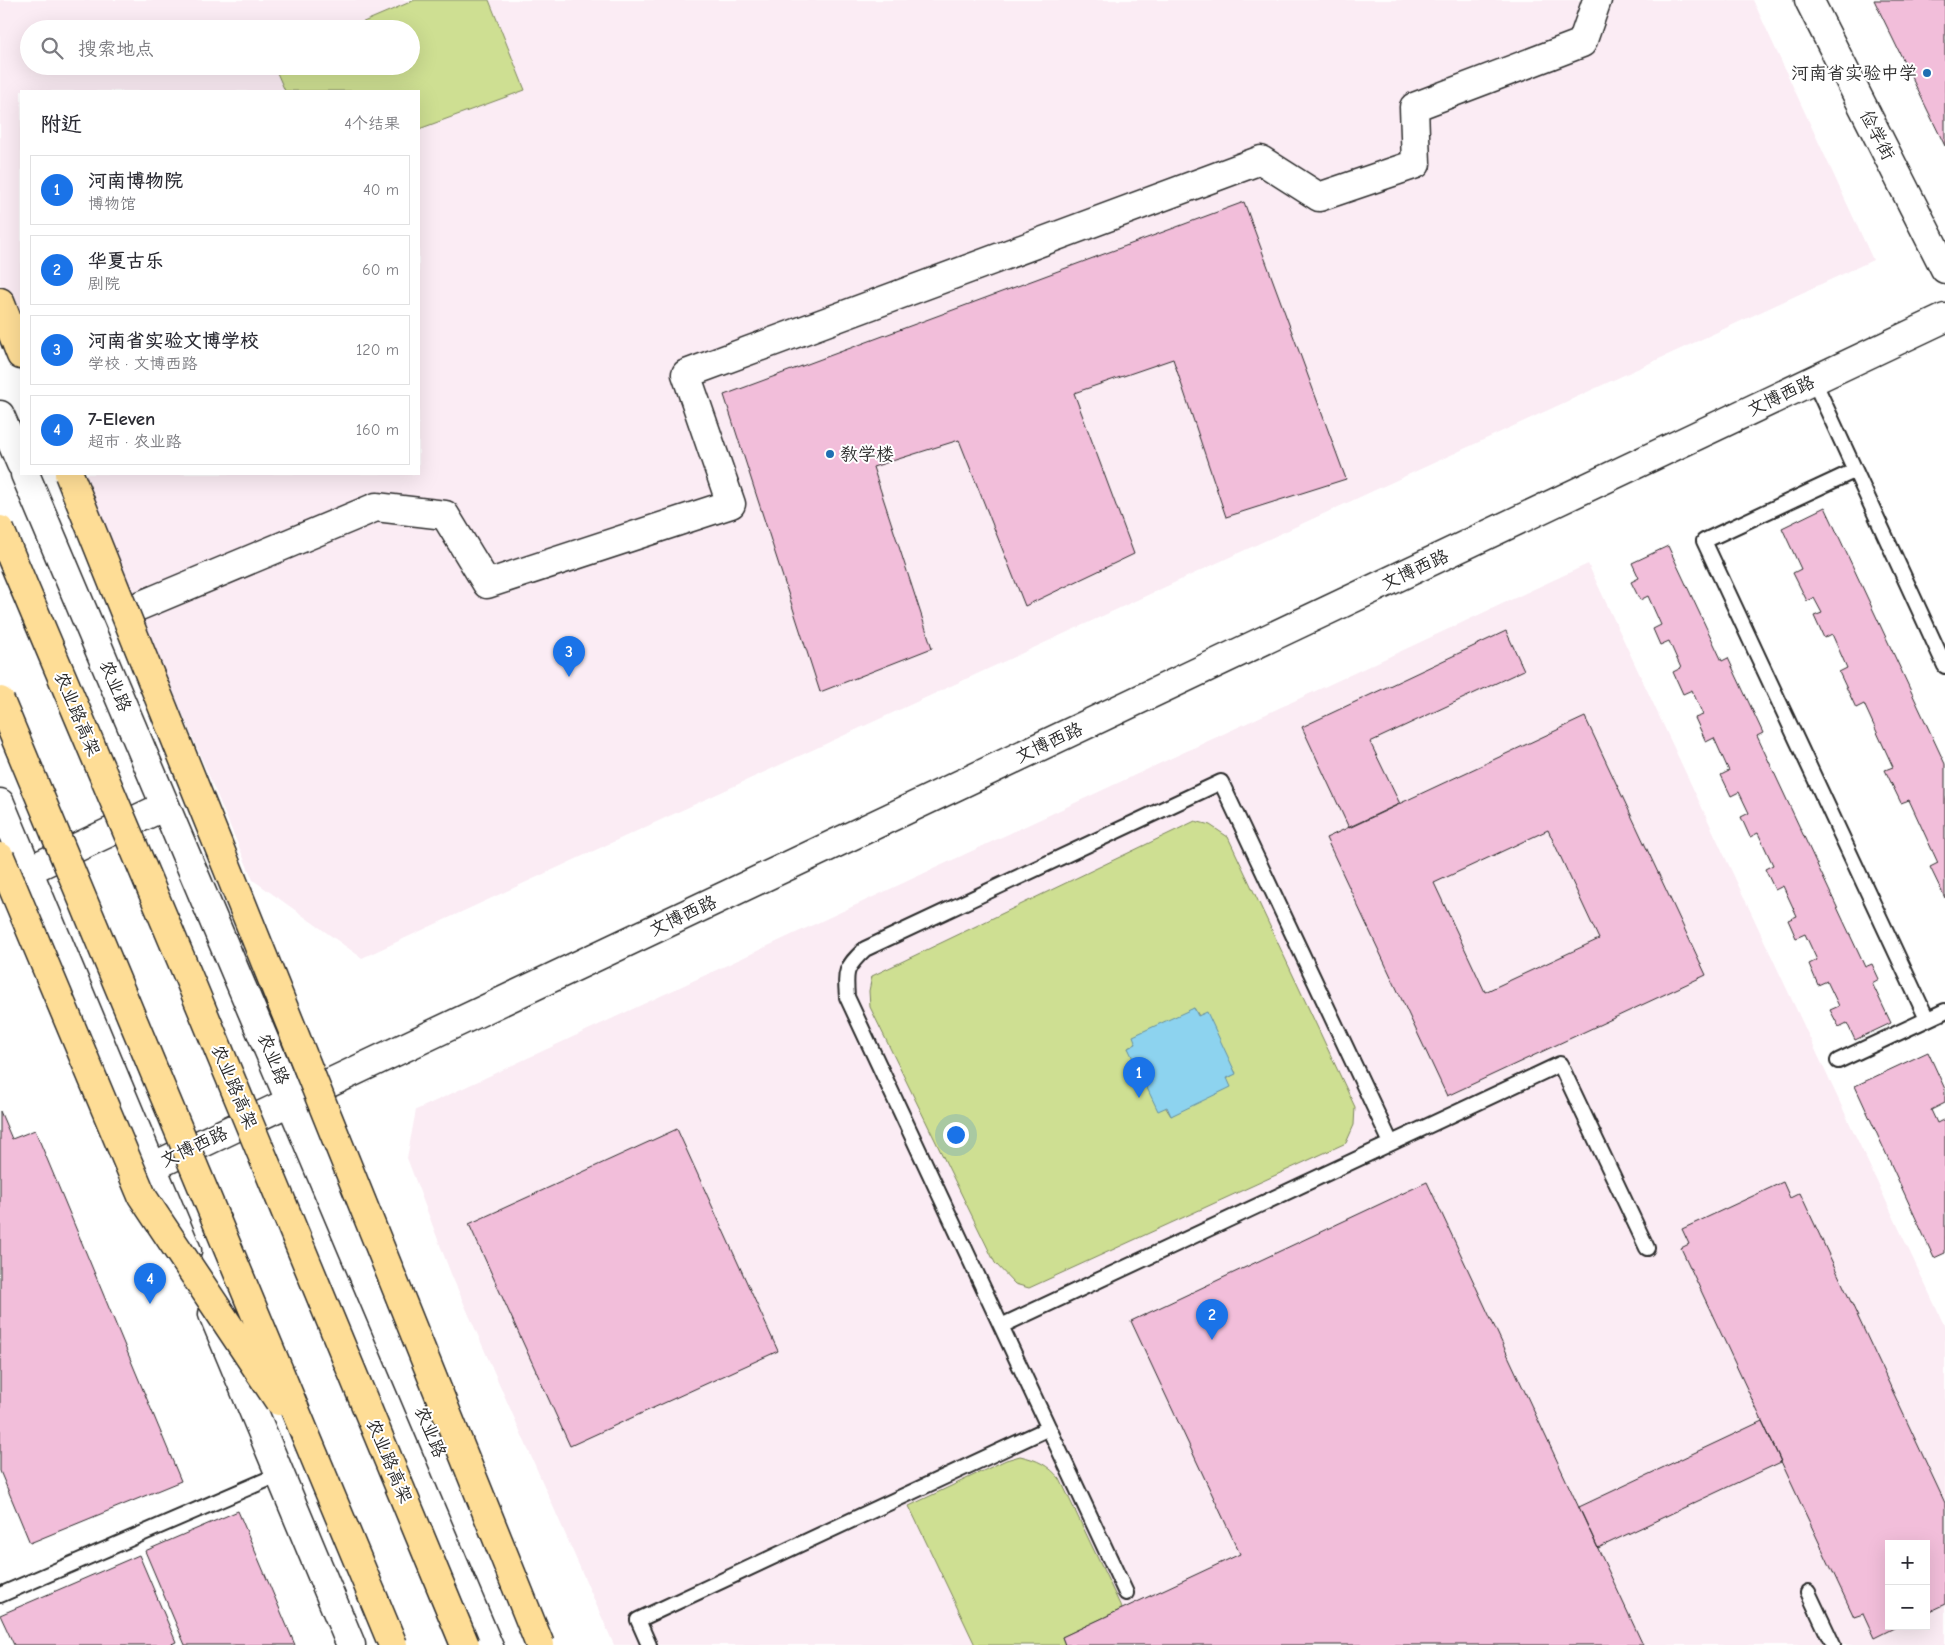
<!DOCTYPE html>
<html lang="zh">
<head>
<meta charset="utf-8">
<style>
  :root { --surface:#fff; --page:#f2f2f3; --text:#2b2b33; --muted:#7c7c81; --line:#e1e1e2; --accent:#1a73e8 }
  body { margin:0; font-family:"Comic Neue","LXGW WenKai TC",sans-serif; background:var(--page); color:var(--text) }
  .controls { position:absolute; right:15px; bottom:15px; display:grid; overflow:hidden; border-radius:0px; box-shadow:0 5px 20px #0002 }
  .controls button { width:45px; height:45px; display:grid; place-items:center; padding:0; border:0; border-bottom:1px solid var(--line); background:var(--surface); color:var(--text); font:25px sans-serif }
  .you { position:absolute; left:955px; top:1134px; width:18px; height:18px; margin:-12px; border:4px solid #fff; border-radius:50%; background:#1a73e8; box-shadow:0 0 0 8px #1a73e833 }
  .badge { display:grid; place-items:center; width:32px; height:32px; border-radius:50%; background:var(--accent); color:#fff; font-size:16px; font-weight:700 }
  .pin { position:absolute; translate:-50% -41px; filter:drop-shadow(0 1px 2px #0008) }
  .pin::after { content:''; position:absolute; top:26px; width:18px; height:15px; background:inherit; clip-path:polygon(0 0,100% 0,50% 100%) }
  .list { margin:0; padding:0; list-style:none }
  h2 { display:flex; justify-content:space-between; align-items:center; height:65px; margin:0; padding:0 20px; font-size:21px }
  h2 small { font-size:16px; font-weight:400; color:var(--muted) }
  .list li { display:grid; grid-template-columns:32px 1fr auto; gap:15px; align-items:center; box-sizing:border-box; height:70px; margin:0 10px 10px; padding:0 10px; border:1px solid var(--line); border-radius:0px }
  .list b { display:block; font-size:19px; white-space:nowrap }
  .list p { margin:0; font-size:16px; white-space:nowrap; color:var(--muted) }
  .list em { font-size:16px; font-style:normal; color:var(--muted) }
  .icon { flex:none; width:28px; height:28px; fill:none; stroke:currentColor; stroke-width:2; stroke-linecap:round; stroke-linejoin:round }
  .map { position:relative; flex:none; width:1945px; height:1645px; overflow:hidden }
  .search { position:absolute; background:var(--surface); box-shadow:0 5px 20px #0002; left:20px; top:20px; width:400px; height:55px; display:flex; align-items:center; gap:12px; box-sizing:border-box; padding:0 18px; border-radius:28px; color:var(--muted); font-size:19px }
  .panel { position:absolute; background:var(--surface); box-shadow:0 5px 20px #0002; left:20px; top:90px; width:400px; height:385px; border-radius:0px }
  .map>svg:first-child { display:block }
  .built { fill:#fbecf4; fill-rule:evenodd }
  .green { fill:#cedf92; stroke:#7c855e; fill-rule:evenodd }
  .water { fill:#8dd3ef; stroke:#6690a1 }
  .building { fill:#f2beda; stroke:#2b2b2b; fill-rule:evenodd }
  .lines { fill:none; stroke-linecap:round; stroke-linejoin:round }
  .lane-casing { stroke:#2b2b2b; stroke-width:18 }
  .street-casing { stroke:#2b2b2b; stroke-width:31 }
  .secondary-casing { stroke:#2b2b2b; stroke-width:31 }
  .highway-casing { stroke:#2b2b2b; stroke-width:31 }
  .lane { stroke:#fff; stroke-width:14 }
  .street { stroke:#fff; stroke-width:28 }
  .secondary { stroke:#fff; stroke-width:28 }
  .highway { stroke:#fedd96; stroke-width:28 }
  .highway-bridge-casing { stroke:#2b2b2b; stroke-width:31; stroke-linecap:butt }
  .highway-bridge { stroke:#fedd96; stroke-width:28 }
  .poi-dot { fill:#1f6fb2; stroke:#fff; stroke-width:2 }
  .labels { text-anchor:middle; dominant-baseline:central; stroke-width:4; stroke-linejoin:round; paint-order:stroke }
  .poi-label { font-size:18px; fill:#2b2b2b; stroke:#fff; text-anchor:end }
  .street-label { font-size:18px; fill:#2b2b2b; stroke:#fff }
</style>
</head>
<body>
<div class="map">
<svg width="1945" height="1645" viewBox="0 0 1945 1645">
  <rect width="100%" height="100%" fill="#fff"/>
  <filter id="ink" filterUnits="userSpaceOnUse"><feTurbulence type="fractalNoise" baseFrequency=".02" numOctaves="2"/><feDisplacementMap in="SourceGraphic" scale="10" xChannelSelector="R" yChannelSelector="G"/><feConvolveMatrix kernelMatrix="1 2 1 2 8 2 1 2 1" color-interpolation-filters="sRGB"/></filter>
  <g filter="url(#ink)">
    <path class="built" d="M 0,0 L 1753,0 L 1873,260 L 362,958 L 253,880 L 81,474 L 419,474 L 419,91 L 21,91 L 21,334 L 0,284 ZM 29,29 L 411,29 L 411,66 L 29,66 Z
      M 1588,564 L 1945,1327 L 1945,1645 L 614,1645 L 451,1274 L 407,1158 L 416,1110 ZM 1889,1544 L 1926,1544 L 1926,1626 L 1889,1626 Z"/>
    <path class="green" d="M 415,0 L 489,0 L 525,90 L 419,129 L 419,91 L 285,91 L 274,66 L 411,66 L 411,29 L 347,29 Z
      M 1195,821 L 1210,825 L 1228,837 L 1355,1107 L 1354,1125 L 1346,1143 L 1029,1288 L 1015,1284 L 995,1263 L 870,1007 L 869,991 L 872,976 ZM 1194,1008 L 1236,1073 L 1171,1116 L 1128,1048 Z
      M 1020,1456 C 1038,1460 1048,1465 1060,1479 L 1122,1609 L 1062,1637 L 1065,1645 L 975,1645 L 909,1506 L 1006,1460 Z"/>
    <path class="water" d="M 1194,1008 L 1198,1016 L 1207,1012 L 1236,1074 L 1227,1078 L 1231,1087 L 1171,1116 L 1167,1107 L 1158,1111 L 1128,1048 L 1136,1044 L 1133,1036 Z"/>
    <path class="building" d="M 1874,0 L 1945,0 L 1945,146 Z
      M 1244,202 L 1346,479 L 1226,517 L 1173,359 L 1074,393 L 1134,554 L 1025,606 L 959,440 L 873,467 L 932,648 L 820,692 L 724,395 Z
      M 1825,507 L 1945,764 L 1945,898 L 1930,867 L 1938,863 L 1909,800 L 1901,803 L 1885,770 L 1893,767 L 1864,704 L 1856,708 L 1839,672 L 1847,668 L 1832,634 L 1824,638 L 1814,616 L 1822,613 L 1814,598 L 1807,601 L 1793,573 L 1801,569 L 1782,528 Z
      M 1668,546 L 1722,661 L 1728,658 L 1763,733 L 1757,736 L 1865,967 L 1872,964 L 1879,979 L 1872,983 L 1891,1023 L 1855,1040 L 1847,1023 L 1839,1027 L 1830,1010 L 1839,1006 L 1827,981 L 1818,985 L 1809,964 L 1817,960 L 1805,934 L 1796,938 L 1788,920 L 1797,916 L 1783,886 L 1775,890 L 1765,869 L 1773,865 L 1758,833 L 1750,837 L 1741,817 L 1749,813 L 1739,792 L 1731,796 L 1721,775 L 1729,771 L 1714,738 L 1706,742 L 1695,718 L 1703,715 L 1692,690 L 1683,694 L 1673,672 L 1681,668 L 1669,641 L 1660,645 L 1653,629 L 1661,625 L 1648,596 L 1640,600 L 1631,582 L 1639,578 L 1632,563 Z
      M 1506,631 L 1524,670 L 1370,742 L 1400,804 L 1349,828 L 1302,727 Z
      M 1585,717 L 1706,975 L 1447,1096 L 1326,838 ZM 1548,830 L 1599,939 L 1485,992 L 1434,883 Z
      M 1928,1052 L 1945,1089 L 1945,1103 L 1931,1110 L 1937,1123 L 1945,1119 L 1945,1253 L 1934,1258 L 1855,1086 Z
      M 0,1111 L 12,1139 L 35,1130 L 181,1481 L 30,1543 L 0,1471 Z
      M 677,1129 L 778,1351 L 570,1446 L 469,1224 Z
      M 1427,1182 L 1643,1645 L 1065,1645 L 1062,1637 L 1240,1554 L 1131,1321 Z
      M 1783,1182 L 1790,1198 L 1800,1193 L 1945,1503 L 1945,1604 L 1926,1613 L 1926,1544 L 1889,1544 L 1889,1626 L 1898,1626 L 1874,1638 L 1863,1614 L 1854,1617 L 1681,1248 L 1689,1244 L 1682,1229 Z
      M 1762,1421 L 1781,1462 L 1598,1548 L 1579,1507 Z
      M 238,1511 L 295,1645 L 185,1645 L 145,1551 Z
      M 139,1555 L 176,1642 L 169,1645 L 14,1645 L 0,1615 Z"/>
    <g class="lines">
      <g class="lane-casing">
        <path id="lane" d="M 1814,381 L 1945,666
          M 1854,471 L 1704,541 L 1927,1019
          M 1838,1061 L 1945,1011
          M 1001,1326 L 1560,1064 L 1647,1248
          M 1808,1592 L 1833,1645
          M 1126,1593 L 847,997 C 845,971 845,968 865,949 L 1221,782 L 1391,1143
          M 0,1595 L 280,1474
          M 649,1645 L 638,1620 L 1049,1428"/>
      </g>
      <g class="street-casing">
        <path id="street" d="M 1809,0 L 1945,269
          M 125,612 L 376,507 L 445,515 L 487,584 L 731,504 L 686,374 L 1261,160 L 1319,197 L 1416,164 L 1414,107 L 1582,43 L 1597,0
          M 6,881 L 165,806
          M 152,1167 L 1945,318"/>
      </g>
      <g class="secondary-casing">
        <path id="secondary" d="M 0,415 L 21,464
          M 25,474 L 520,1645
          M 0,803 L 187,1251
          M 213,1314 L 351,1645"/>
      </g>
      <g class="highway-casing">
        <path id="highway" d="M 0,302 L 21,355"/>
      </g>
      <use href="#lane" class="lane"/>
      <use href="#street" class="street"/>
      <use href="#secondary" class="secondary"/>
      <use href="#highway" class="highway"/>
      <g class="highway-bridge-casing">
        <path id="highway-bridge" d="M 69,474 L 540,1645
          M 0,530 L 191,983 L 465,1645
          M 0,701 L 393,1645
          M 0,857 L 142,1196 L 279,1401"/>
      </g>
      <use href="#highway-bridge" class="highway-bridge"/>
    </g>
  </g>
  <g class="poi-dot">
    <circle cx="1927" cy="73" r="5"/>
    <circle cx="830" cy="454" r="5"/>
  </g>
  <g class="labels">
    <g class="poi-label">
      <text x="1917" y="73">河南省实验中学</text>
      <text x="840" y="454" text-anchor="start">教学楼</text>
    </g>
    <g class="street-label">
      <text transform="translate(1877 135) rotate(63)">俭学街</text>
      <text transform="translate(1781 396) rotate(-25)">文博西路</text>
      <text transform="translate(1415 570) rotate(-25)">文博西路</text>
      <text transform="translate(115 686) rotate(67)">农业路</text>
      <text transform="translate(77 714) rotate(67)">农业路高架</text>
      <text transform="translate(1049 743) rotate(-25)">文博西路</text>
      <text transform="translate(683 916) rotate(-25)">文博西路</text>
      <text transform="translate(273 1059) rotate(67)">农业路</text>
      <text transform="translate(234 1087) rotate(67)">农业路高架</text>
      <text transform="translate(194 1147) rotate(-25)">文博西路</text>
      <text transform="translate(430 1432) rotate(67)">农业路</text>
      <text transform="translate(389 1461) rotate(67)">农业路高架</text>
    </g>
  </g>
</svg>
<div class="controls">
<button>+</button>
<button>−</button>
</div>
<div class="you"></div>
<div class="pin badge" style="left:1139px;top:1098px">1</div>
<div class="pin badge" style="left:1212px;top:1340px">2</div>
<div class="pin badge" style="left:569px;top:677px">3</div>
<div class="pin badge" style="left:150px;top:1304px">4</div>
<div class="search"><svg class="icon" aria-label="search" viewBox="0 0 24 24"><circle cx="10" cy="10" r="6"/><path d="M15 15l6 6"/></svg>搜索地点</div>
<section class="panel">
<h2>附近<small>4个结果</small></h2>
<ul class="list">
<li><span class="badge">1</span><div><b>河南博物院</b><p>博物馆</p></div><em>40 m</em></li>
<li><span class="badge">2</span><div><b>华夏古乐</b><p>剧院</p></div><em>60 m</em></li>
<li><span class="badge">3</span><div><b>河南省实验文博学校</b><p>学校 · 文博西路</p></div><em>120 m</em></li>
<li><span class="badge">4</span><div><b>7-Eleven</b><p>超市 · 农业路</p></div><em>160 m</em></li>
</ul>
</section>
</div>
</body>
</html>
